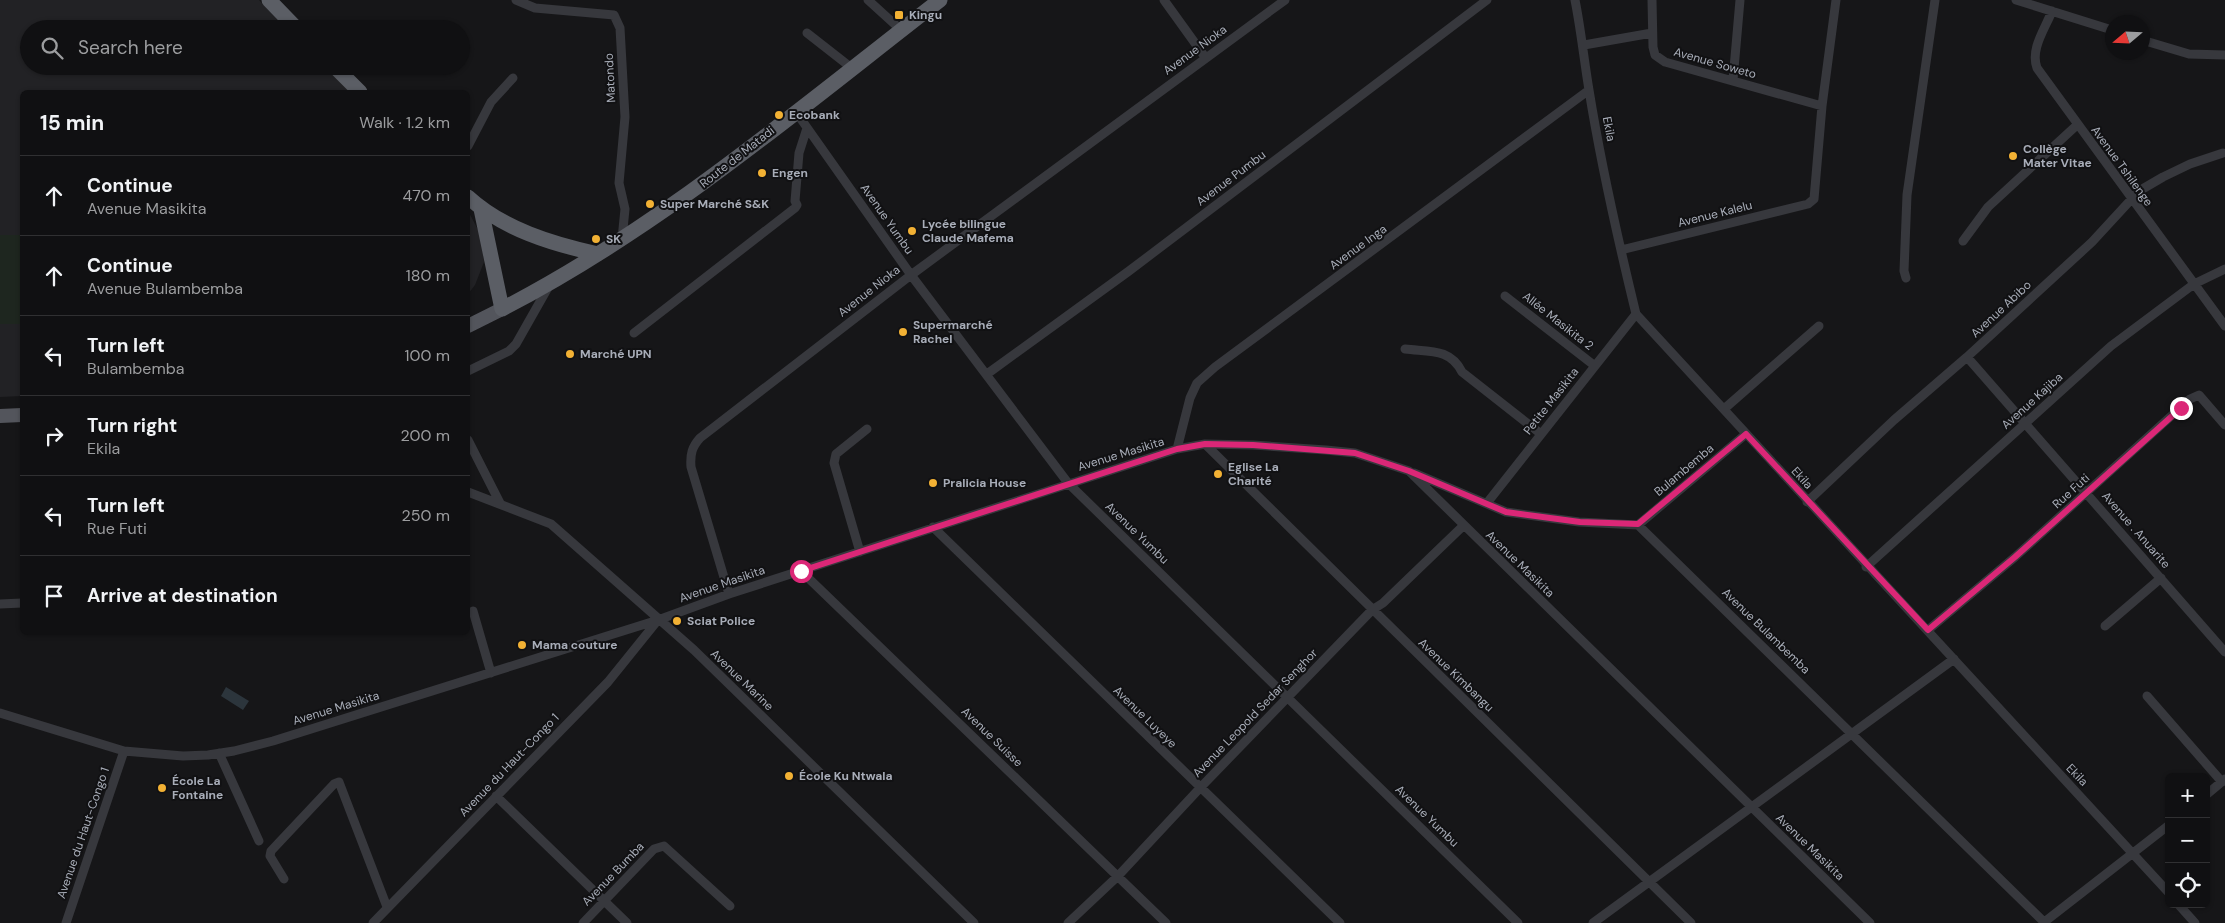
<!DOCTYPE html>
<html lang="en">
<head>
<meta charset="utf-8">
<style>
  :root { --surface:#101012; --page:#19191b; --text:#f1f3f6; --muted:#9c9d9f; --line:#303032 }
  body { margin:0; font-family:"DM Sans",sans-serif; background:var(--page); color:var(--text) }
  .controls { position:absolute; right:15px; bottom:15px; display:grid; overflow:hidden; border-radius:8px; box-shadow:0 1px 4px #0004 }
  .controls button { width:45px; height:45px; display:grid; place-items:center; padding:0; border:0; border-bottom:1px solid var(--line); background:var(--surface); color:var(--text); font:25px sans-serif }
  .compass { position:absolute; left:2105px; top:15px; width:45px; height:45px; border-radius:50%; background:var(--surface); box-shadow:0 1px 4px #0004; rotate:251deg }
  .stop { position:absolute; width:15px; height:15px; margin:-11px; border:4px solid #db2777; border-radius:50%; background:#fff }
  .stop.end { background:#db2777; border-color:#fff; box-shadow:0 1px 5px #0008 }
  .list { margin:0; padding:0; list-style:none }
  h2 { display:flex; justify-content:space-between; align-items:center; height:65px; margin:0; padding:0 20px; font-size:21px }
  h2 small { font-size:16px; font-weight:400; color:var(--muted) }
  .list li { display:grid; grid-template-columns:32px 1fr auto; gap:15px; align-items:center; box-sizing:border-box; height:80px; padding:0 20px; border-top:1px solid var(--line) }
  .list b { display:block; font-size:19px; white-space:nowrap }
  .list p { margin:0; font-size:16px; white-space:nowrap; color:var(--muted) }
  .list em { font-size:16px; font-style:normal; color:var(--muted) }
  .icon { flex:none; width:28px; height:28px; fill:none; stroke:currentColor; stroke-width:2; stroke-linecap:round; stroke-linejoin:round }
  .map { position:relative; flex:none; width:2225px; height:923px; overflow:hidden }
  .search { position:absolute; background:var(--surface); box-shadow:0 1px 4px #0004; left:20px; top:20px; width:450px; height:55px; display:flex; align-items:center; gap:12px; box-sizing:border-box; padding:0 18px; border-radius:28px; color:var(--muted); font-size:19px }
  .panel { position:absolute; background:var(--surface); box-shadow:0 1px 4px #0004; left:20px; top:90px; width:450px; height:545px; border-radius:8px }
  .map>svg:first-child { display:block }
  .built { fill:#222225 }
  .green { fill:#1e261f }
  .water { fill:#2c353c }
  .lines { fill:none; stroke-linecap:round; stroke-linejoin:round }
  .minor { stroke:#37383d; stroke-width:9 }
  .primary { stroke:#53555c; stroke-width:14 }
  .trunk { stroke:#5b5e65; stroke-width:15 }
  .route { stroke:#db2777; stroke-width:6 }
  .poi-dot { fill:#f2b134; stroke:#111113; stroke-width:2 }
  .labels { text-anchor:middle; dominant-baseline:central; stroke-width:4; stroke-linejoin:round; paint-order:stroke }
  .poi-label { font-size:12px; font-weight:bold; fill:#a8adb8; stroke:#111113; text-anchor:start }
  .street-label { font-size:12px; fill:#a8adb8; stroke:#111113 }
</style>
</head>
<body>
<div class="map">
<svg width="2225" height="923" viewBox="0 0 2225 923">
  <rect width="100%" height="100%" fill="#161618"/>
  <path class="built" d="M 0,0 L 259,0 L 287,29 L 29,29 L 29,66 L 325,66 L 351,92 L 22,92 L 22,396 L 0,397 Z
    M 468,211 L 482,237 L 484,262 L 475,285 L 468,294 Z"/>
  <path class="green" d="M 0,235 L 22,235 L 22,324 L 0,324 Z"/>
  <path class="water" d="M 226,687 L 249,701 L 243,710 L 221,696 Z"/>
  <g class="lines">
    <path class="minor" d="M 516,0 L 535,8 L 614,15 L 620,28 L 625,117 L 619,183 L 625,209 L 622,239
      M 868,0 L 901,30
      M 1164,0 L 1205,57
      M 1575,0 C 1581,30 1584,60 1589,90 C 1601,165 1618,240 1636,314 L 2169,893
      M 1652,0 L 1653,47 L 1655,55 L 1665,62 L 1822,106
      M 2016,0 L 2112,30
      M 2052,11 C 2045,29 2030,49 2037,68 L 2225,326
      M 807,33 L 853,69
      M 2142,40 L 2189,54 L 2225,55
      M 1584,45 L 1652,33
      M 1733,80 L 1740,0
      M 796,112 L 911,275 L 1068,483 L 1518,923
      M 468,146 L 491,102 L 513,78
      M 1963,241 L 1988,207 L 2077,125
      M 1621,250 L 1808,204 L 1814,199 L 1822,106 L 1836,0
      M 1906,278 L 1904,271 L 1907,195 L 1935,0
      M 1505,296 L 1595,366
      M 634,333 L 795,208 L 797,205 L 795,201 L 799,153 L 807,128
      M 1405,349 C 1429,352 1450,348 1462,372 L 1541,434
      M 1967,357 L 2225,652
      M 468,371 L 509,351 L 516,344 L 550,284
      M 987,374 L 1129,271 L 1487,0
      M 1724,409 L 1819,326
      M 468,440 L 500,503
      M 1205,444 L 1691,923
      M 1177,449 L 1190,398 L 1197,383 L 1215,367 L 1589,90
      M 1414,473 L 1506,512 L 1579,522 L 1638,525 L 2045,923
      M 468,492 L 551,524 L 694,650 L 974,923
      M 1807,502 L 1894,420 L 1967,357 L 2092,242 L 2139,191 L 2163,177 L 2190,164 L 2223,153
      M 1487,503 L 1636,314
      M 1638,525 L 1746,434
      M 933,527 L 1340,923
      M 860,552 L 834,463 L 836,454 L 867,429
      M 1866,567 L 2111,346 L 2194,284 L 2225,269
      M 801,571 L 1166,923
      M 729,594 L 691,467 C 690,454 692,447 700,438 L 911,275 L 1285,0
      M 0,604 L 22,603
      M 473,611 L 491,673
      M 2105,626 L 2161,578
      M 1928,630 L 2015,557 L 2190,399 L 2199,395 L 2225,425
      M 2147,696 L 2222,782
      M 0,713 L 124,751 L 183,756 L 208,755 L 234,751 L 273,741 L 658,620 L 729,594 L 1177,449 L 1205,444 L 1253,445 L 1326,450 L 1355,453 L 1409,471 L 1870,923
      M 219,753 L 259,841
      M 2206,795 L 2225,779
      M 496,796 L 627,923
      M 284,879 L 270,856 L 271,851 L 334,784 L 339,782 L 387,907
      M 2178,904 L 2195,923
      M 66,923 L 124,751
      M 373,923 L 608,682 L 658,620
      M 583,923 L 654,849 L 664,846 L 730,906
      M 1068,923 L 1118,876 L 1200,788 L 1372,610 L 1383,603 L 1463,526
      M 1593,923 L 1954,659
      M 2043,923 L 2169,825"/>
    <path class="primary" d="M 468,326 L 502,309
      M 0,416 L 22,415"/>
    <path class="trunk" d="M 269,0 L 297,29
      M 334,66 L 360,92
      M 468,197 C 503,229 552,244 598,254
      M 481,209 L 502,309 C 661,227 799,109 940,0"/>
  </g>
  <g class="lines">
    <path class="route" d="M 801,571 L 1177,449 L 1205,444 L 1253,445 L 1355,453 L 1409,471 L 1506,512 L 1580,522 L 1638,524 L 1746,434 L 1928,630 L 2015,557 L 2181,408"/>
  </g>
  <g class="poi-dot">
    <rect x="894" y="10" width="10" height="10" rx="2.5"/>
    <circle cx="779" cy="115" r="5"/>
    <circle cx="2013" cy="156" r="5"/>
    <circle cx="762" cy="173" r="5"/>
    <circle cx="650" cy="204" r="5"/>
    <circle cx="912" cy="231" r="5"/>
    <circle cx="596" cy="239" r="5"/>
    <circle cx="903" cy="332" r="5"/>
    <circle cx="570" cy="354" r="5"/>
    <circle cx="1218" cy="474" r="5"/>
    <circle cx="933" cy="483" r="5"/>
    <circle cx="677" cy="621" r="5"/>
    <circle cx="522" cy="645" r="5"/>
    <circle cx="789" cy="776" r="5"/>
    <circle cx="162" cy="788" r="5"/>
  </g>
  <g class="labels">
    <g class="poi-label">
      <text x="909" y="15">Kingu</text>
      <text x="789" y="115">Ecobank</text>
      <text x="2023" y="149">Collège<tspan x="2023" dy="14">Mater Vitae</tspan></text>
      <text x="772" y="173">Engen</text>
      <text x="660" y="204">Super Marché S&amp;K</text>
      <text x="922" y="224">Lycée bilingue<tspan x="922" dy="14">Claude Mafema</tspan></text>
      <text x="606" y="239">SK</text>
      <text x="913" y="325">Supermarché<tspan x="913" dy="14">Rachel</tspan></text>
      <text x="580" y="354">Marché UPN</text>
      <text x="1228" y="467">Eglise La<tspan x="1228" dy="14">Charité</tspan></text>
      <text x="943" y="483">Pralicia House</text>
      <text x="687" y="621">Sciat Police</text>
      <text x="532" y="645">Mama couture</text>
      <text x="799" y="776">École Ku Ntwala</text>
      <text x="172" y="781">École La<tspan x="172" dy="14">Fontaine</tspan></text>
    </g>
    <g class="street-label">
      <text transform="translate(1195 50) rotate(-36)">Avenue Nioka</text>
      <text transform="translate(1715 63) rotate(16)">Avenue Soweto</text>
      <text transform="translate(610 78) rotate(-93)">Matondo</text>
      <text transform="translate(1609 129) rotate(79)">Ekila</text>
      <text transform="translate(737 157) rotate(-38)">Route de Matadi</text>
      <text transform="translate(2122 166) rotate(54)">Avenue Tshilenge</text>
      <text transform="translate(1231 178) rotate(-37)">Avenue Pumbu</text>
      <text transform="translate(1715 214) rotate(-14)">Avenue Kalelu</text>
      <text transform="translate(887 219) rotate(55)">Avenue Yumbu</text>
      <text transform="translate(1358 247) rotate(-36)">Avenue Inga</text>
      <text transform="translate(869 291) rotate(-38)">Avenue Nioka</text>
      <text transform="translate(2001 309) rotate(-43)">Avenue Abibo</text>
      <text transform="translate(1558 321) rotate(38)">Allée Masikita 2</text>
      <text transform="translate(1551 401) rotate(-52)">Petite Masikita</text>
      <text transform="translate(2032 401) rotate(-42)">Avenue Kajiba</text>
      <text transform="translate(1121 454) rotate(-17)">Avenue Masikita</text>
      <text transform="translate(1684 470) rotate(-40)">Bulambemba</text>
      <text transform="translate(1802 478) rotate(48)">Ekila</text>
      <text transform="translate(2071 491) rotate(-42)">Rue Futi</text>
      <text transform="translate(2136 530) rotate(49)">Avenue . Anuarite</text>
      <text transform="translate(1137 533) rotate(44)">Avenue Yumbu</text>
      <text transform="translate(1520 564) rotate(44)">Avenue Masikita</text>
      <text transform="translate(722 584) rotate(-19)">Avenue Masikita</text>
      <text transform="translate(1766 631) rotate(44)">Avenue Bulambemba</text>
      <text transform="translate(1456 675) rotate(44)">Avenue Kimbangu</text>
      <text transform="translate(742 680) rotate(44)">Avenue Marine</text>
      <text transform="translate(336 708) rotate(-17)">Avenue Masikita</text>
      <text transform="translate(1255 713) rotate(-46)">Avenue Leopold Sedar Senghor</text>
      <text transform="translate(1145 717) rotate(44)">Avenue Luyeye</text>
      <text transform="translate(992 737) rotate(44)">Avenue Suisse</text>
      <text transform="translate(509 765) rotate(-46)">Avenue du Haut-Congo 1</text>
      <text transform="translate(2077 775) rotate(46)">Ekila</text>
      <text transform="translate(1427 816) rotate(44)">Avenue Yumbu</text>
      <text transform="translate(83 833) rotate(-71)">Avenue du Haut-Congo 1</text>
      <text transform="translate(1810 847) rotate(44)">Avenue Masikita</text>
      <text transform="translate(613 874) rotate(-46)">Avenue Bumba</text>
    </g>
  </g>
</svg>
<div class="controls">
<button>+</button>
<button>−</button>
<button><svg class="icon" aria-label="locate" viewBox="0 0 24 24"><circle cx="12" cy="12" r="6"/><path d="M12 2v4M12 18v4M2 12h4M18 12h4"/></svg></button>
</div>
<svg class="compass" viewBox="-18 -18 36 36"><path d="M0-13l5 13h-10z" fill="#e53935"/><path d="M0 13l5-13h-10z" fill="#9c9d9f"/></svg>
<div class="stop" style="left:801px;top:571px"></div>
<div class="stop end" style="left:2181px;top:408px"></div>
<div class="search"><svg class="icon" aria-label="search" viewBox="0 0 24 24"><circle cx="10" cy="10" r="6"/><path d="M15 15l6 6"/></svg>Search here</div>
<section class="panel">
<h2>15 min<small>Walk · 1.2 km</small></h2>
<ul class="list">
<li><svg class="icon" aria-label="ahead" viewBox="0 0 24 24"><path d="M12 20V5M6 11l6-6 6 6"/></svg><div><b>Continue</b><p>Avenue Masikita</p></div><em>470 m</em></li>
<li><svg class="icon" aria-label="ahead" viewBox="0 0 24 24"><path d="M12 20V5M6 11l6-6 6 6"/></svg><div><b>Continue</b><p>Avenue Bulambemba</p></div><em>180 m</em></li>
<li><svg class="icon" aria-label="left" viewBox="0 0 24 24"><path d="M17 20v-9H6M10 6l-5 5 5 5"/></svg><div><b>Turn left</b><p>Bulambemba</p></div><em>100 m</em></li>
<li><svg class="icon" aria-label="right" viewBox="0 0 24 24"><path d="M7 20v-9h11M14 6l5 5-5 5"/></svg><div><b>Turn right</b><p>Ekila</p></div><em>200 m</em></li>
<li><svg class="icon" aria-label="left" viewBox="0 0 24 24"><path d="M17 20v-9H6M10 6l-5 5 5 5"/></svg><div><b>Turn left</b><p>Rue Futi</p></div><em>250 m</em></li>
<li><svg class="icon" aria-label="arrive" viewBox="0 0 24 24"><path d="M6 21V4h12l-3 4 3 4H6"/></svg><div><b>Arrive at destination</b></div></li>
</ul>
</section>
</div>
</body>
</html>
